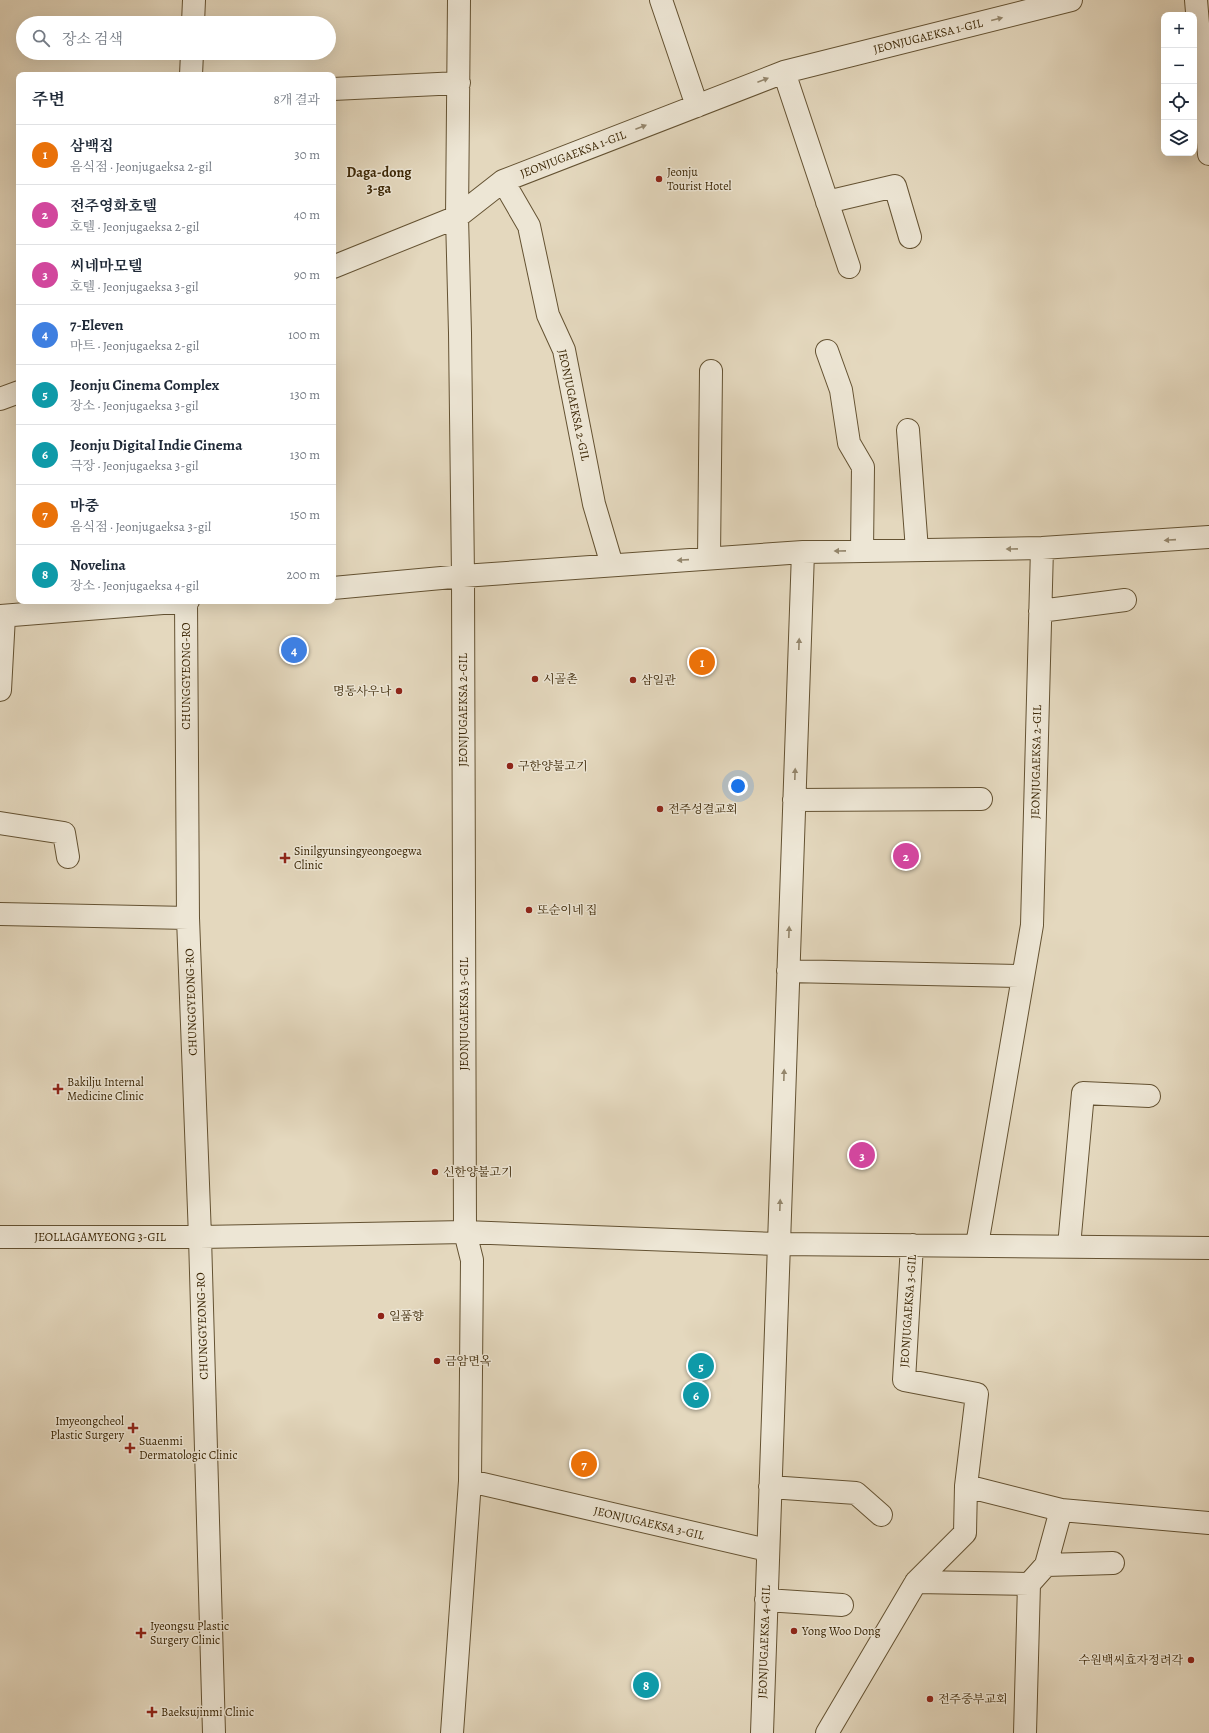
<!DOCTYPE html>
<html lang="ko">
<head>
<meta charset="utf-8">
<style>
  :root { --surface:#fff; --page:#f6f6f7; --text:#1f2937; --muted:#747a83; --line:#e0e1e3; --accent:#8f2418 }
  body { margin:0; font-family:Alegreya,"Noto Serif KR",serif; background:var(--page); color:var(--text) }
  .controls { position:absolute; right:12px; top:12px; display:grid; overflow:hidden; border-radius:8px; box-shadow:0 4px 16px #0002 }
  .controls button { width:36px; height:36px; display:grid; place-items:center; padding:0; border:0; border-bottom:1px solid var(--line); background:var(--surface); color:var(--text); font:20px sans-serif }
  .you { position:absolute; left:738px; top:786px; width:14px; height:14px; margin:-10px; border:3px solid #fff; border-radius:50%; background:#1a73e8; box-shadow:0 0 0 6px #1a73e833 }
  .badge { display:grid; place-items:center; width:26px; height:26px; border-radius:50%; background:var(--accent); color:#fff; font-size:13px; font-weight:700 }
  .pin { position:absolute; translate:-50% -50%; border:2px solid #fff; box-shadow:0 1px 4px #0006 }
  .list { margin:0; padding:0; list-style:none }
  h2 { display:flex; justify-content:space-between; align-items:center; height:52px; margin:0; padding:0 16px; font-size:17px }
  h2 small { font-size:13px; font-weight:400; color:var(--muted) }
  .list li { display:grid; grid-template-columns:26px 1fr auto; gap:12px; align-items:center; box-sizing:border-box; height:60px; padding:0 16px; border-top:1px solid var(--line) }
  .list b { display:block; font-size:15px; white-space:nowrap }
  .list p { margin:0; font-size:13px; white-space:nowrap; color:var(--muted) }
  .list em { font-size:13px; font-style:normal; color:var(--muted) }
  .icon { flex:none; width:22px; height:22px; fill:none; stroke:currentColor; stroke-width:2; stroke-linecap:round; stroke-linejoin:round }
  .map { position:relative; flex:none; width:1209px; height:1733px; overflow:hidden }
  .search { position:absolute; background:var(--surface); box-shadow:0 4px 16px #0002; left:16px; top:16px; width:320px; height:44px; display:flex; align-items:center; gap:10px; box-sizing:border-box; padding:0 14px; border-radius:22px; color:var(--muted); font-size:15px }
  .panel { position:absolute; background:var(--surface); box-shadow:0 4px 16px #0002; left:16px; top:72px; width:320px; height:532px; border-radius:8px }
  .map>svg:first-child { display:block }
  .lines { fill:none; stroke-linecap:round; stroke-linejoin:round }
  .minor-casing { stroke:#645232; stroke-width:24 }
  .minor { stroke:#ede6d5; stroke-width:22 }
  .oneway { fill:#94866c }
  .poi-dot { fill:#8f2418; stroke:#ede6d5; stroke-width:1.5 }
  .labels { text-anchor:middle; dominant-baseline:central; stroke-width:3; stroke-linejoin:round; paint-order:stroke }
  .street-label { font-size:12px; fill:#3a2504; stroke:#ede6d5 }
  .poi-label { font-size:12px; fill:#3a2504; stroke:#ede6d5; text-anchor:start }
  .quarter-label { font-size:14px; font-weight:bold; fill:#3a2504; stroke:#ede6d5 }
</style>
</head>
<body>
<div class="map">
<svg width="1209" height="1733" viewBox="0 0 1209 1733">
  <rect width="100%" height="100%" fill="#e4d8be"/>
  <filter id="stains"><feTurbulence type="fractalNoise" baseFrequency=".005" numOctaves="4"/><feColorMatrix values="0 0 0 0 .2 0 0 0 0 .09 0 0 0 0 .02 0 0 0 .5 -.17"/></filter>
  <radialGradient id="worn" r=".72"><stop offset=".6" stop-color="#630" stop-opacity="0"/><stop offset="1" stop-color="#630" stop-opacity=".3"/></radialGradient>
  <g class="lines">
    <g class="minor-casing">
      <path id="minor" d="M 661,0 L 697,106
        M 1196,0 L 1209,154
        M 193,23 L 194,0
        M 784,72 L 849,267
        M 191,75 L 192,53
        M 333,89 L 459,83
        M 503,181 L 529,226 L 548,315 L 564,350 L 594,504 L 612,565
        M 827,202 L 895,186 L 910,237
        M 333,267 L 457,217 L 503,181 L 784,72 L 1071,0
        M 827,351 L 841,390 L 849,443 L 863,467 L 862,550
        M 0,399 L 19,392
        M 908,430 L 917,550
        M 709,558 L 711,371
        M 333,588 L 463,576 L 803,552 L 1042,548 L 1209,537
        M 186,601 L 188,918 L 200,1237 L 214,1733
        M 1040,611 L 1125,600
        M 0,616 L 188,601
        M 0,690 L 4,616
        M 794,800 L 981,799
        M 0,823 L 64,833 L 68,857
        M 0,914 L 188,918
        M 788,971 L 1022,976
        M 0,1237 L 200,1237 L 465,1232 L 778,1244 L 1209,1248
        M 912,1245 L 904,1380 L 977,1394 L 966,1486
        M 977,1245 L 1032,925 L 1042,548
        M 1069,1246 L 1083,1093 L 1149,1096
        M 470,1481 L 767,1550
        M 770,1487 L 856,1493 L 881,1515
        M 1046,1565 L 1061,1510
        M 916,1582 L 965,1533 L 966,1486 L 1061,1510 L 1209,1523
        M 1029,1584 L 1046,1565 L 1113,1563
        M 766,1600 L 842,1605
        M 452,1733 L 470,1481 L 472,1260 L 465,1232 L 463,576 L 460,333 L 457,217 L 459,0
        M 762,1733 L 803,552
        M 827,1733 L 916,1582 L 1029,1584 L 1025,1733"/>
    </g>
    <use href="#minor" class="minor"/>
  </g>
  <defs><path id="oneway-solid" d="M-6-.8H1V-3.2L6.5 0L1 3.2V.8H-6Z"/></defs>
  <g class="oneway">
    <use href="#oneway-solid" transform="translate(997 19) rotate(-14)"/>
    <use href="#oneway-solid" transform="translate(763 80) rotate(-21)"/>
    <use href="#oneway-solid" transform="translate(641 127) rotate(-21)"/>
    <use href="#oneway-solid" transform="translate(1170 540) rotate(176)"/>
    <use href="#oneway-solid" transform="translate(1012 549) rotate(179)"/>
    <use href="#oneway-solid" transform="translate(840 551) rotate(179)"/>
    <use href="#oneway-solid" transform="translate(683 560) rotate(176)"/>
    <use href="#oneway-solid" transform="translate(799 644) rotate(-88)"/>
    <use href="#oneway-solid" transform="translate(795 774) rotate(-88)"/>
    <use href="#oneway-solid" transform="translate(789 932) rotate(-88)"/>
    <use href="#oneway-solid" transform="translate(784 1075) rotate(-88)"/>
    <use href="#oneway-solid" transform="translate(780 1205) rotate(-88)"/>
  </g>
  <g class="poi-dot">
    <circle cx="659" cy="179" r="4"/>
    <circle cx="535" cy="679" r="4"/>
    <circle cx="633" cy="680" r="4"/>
    <circle cx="399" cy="691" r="4"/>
    <circle cx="510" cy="766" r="4"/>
    <circle cx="660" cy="809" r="4"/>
    <path d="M283 852h4v4h4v4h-4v4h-4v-4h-4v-4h4z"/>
    <circle cx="529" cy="910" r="4"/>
    <path d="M56 1083h4v4h4v4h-4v4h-4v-4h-4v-4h4z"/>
    <circle cx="435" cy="1172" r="4"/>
    <circle cx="381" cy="1316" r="4"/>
    <circle cx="437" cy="1361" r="4"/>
    <path d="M131 1422h4v4h4v4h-4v4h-4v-4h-4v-4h4z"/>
    <path d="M128 1442h4v4h4v4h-4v4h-4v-4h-4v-4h4z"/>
    <circle cx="794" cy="1631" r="4"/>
    <path d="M139 1627h4v4h4v4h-4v4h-4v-4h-4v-4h4z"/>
    <circle cx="1191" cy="1660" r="4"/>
    <circle cx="930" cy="1699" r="4"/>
    <path d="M150 1706h4v4h4v4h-4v4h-4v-4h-4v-4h4z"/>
  </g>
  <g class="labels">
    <g class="street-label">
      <text transform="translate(928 36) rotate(-14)">JEONJUGAEKSA 1-GIL</text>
      <text transform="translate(573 154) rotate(-21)">JEONJUGAEKSA 1-GIL</text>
      <text transform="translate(574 405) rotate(78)">JEONJUGAEKSA 2-GIL</text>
      <text transform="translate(186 676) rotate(-90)">CHUNGGYEONG-RO</text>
      <text transform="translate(463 710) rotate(-90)">JEONJUGAEKSA 2-GIL</text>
      <text transform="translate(1036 762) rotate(-89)">JEONJUGAEKSA 2-GIL</text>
      <text transform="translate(191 1002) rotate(-92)">CHUNGGYEONG-RO</text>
      <text transform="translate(464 1014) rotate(-90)">JEONJUGAEKSA 3-GIL</text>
      <text x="100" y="1237">JEOLLAGAMYEONG 3-GIL</text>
      <text transform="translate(908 1311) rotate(-86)">JEONJUGAEKSA 3-GIL</text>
      <text transform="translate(202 1326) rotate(-92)">CHUNGGYEONG-RO</text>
      <text transform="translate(649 1523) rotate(13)">JEONJUGAEKSA 3-GIL</text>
      <text transform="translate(764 1642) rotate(-88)">JEONJUGAEKSA 4-GIL</text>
    </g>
    <g class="poi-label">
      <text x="667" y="172">Jeonju<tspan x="667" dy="14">Tourist Hotel</tspan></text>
      <text x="543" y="679">시골촌</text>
      <text x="641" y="680">삼일관</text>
      <text x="391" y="691" text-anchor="end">명동사우나</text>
      <text x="518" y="766">구한양불고기</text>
      <text x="668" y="809">전주성결교회</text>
      <text x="294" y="851">Sinilgyunsingyeongoegwa<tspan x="294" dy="14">Clinic</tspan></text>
      <text x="537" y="910">또순이네 집</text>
      <text x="67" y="1082">Bakilju Internal<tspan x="67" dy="14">Medicine Clinic</tspan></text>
      <text x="443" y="1172">신한양불고기</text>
      <text x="389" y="1316">일품향</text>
      <text x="445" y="1361">금암면옥</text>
      <text x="124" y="1421" text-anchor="end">Imyeongcheol<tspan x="124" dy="14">Plastic Surgery</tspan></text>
      <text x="139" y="1441">Suaenmi<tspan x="139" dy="14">Dermatologic Clinic</tspan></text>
      <text x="150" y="1626">Iyeongsu Plastic<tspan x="150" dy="14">Surgery Clinic</tspan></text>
      <text x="802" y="1631">Yong Woo Dong</text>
      <text x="1183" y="1660" text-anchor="end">수원백씨효자정려각</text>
      <text x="938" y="1699">전주중부교회</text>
      <text x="161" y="1712">Baeksujinmi Clinic</text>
    </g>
    <g class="quarter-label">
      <text x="379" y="172">Daga-dong<tspan x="379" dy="16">3-ga</tspan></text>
    </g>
  </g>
  <rect width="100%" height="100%" filter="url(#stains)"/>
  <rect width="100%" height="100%" fill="url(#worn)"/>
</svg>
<div class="controls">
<button>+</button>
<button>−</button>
<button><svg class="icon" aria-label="locate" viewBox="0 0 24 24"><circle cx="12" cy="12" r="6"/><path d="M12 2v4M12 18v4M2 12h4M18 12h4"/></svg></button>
<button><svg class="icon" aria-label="layers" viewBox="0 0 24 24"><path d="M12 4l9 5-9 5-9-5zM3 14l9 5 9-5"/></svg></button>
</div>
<div class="you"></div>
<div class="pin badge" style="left:702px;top:662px;background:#e8710a">1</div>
<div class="pin badge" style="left:906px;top:856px;background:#d1479c">2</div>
<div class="pin badge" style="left:862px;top:1155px;background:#d1479c">3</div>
<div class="pin badge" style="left:294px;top:650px;background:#3f7fe0">4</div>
<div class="pin badge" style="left:701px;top:1366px;background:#0f9aa8">5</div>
<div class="pin badge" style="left:696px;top:1395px;background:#0f9aa8">6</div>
<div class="pin badge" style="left:584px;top:1464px;background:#e8710a">7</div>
<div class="pin badge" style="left:646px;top:1685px;background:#0f9aa8">8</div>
<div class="search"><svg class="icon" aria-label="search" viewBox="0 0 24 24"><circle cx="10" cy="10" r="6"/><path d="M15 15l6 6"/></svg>장소 검색</div>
<section class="panel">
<h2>주변<small>8개 결과</small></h2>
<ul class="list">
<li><span class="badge" style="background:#e8710a">1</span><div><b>삼백집</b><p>음식점 · Jeonjugaeksa 2-gil</p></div><em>30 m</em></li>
<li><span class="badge" style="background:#d1479c">2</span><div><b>전주영화호텔</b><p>호텔 · Jeonjugaeksa 2-gil</p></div><em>40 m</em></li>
<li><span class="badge" style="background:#d1479c">3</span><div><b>씨네마모텔</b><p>호텔 · Jeonjugaeksa 3-gil</p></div><em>90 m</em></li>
<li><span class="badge" style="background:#3f7fe0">4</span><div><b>7-Eleven</b><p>마트 · Jeonjugaeksa 2-gil</p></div><em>100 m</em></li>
<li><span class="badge" style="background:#0f9aa8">5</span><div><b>Jeonju Cinema Complex</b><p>장소 · Jeonjugaeksa 3-gil</p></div><em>130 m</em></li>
<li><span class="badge" style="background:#0f9aa8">6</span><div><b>Jeonju Digital Indie Cinema</b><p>극장 · Jeonjugaeksa 3-gil</p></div><em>130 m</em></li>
<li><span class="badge" style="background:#e8710a">7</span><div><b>마중</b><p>음식점 · Jeonjugaeksa 3-gil</p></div><em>150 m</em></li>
<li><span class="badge" style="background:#0f9aa8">8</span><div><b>Novelina</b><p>장소 · Jeonjugaeksa 4-gil</p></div><em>200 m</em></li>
</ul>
</section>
</div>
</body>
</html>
